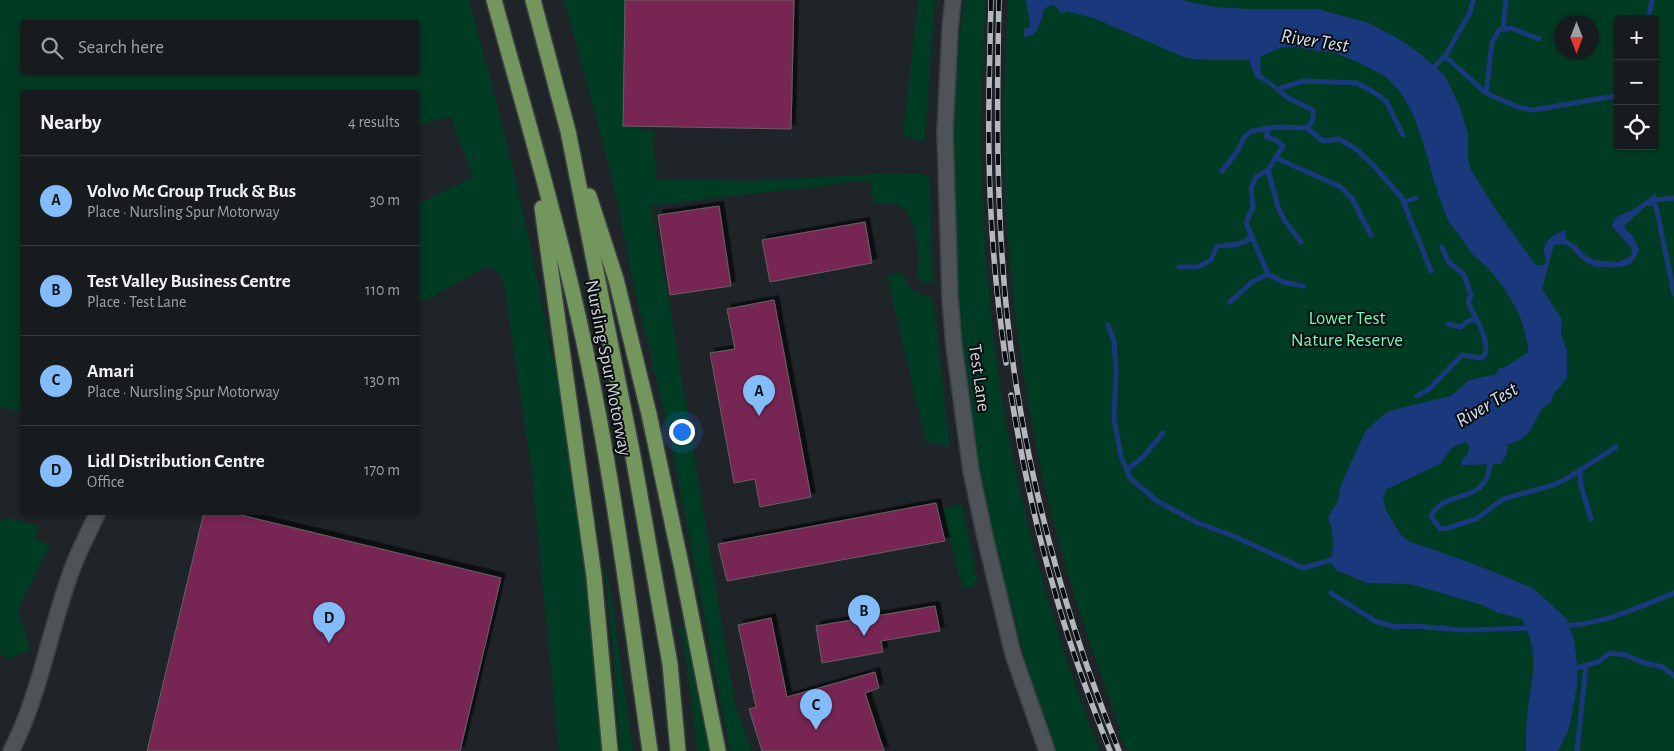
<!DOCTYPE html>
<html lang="en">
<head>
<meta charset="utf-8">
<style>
  :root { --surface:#171b1e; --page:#202427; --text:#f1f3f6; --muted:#9ea1a4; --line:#36393c; --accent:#83bcfb }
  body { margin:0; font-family:"Alegreya Sans",sans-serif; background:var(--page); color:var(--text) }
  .controls { position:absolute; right:15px; top:15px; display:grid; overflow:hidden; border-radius:5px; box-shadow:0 2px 8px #0003 }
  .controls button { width:45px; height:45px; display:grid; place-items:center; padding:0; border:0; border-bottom:1px solid var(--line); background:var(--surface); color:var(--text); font:25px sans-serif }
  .compass { position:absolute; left:1554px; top:15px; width:45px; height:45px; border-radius:50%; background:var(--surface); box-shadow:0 2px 8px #0003; rotate:180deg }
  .you { position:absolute; left:681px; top:431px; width:18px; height:18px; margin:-12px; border:4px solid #fff; border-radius:50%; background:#1a73e8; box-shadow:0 0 0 8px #1a73e833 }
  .badge { display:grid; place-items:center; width:32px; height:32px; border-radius:50%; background:var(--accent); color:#111; font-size:16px; font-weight:700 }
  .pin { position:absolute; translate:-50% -41px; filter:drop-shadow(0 1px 2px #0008) }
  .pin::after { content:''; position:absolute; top:26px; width:18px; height:15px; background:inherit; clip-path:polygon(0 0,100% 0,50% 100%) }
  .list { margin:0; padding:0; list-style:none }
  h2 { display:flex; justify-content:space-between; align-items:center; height:65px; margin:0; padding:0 20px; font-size:21px }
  h2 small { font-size:16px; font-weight:400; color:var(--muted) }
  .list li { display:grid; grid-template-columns:32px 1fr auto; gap:15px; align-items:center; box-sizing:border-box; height:90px; padding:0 20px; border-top:1px solid var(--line) }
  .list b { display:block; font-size:19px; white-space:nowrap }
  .list p { margin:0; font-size:16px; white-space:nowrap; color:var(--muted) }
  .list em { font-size:16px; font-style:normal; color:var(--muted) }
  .icon { flex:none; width:28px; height:28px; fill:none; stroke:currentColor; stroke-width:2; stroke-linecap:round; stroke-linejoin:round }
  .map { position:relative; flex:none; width:1674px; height:751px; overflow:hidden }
  .search { position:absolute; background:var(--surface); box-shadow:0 2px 8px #0003; left:20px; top:20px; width:400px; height:55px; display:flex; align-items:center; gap:12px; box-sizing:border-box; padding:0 18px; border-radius:5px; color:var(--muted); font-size:19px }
  .panel { position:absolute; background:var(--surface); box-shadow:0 2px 8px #0003; left:20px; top:90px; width:400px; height:425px; border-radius:5px }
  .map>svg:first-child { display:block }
  .green { fill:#003b23; fill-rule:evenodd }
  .water { fill:#1a397c }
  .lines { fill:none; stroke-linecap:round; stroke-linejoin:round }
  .stream { stroke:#1a397c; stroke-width:5 }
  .building { fill:#772853; stroke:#675f62; filter:url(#shadow) }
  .minor-casing { stroke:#3c4044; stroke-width:18 }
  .highway-casing { stroke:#3c4044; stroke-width:18 }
  .minor { stroke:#4e5358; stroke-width:15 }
  .highway { stroke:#73965c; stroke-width:15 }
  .rail-casing { stroke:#b5b8bb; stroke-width:5.5 }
  .rail { stroke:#0a0d0f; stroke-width:4; stroke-dasharray:11; stroke-linecap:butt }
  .labels { text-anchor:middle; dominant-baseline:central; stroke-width:4; stroke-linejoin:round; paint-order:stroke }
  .park-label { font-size:19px; fill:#74f9b7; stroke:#0a0d0f }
  .street-label { font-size:19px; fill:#cfd2d5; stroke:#0a0d0f }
  .water-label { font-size:20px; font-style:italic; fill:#d5e0f4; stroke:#0a0d0f }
</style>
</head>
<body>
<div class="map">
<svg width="1674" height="751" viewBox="0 0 1674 751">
  <defs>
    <filter id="shadow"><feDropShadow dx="4.5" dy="-4.5" stdDeviation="0" flood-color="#0009"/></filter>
  </defs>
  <rect width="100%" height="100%" fill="#1f2428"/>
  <path class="green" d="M 0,0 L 469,0 C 502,117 530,235 552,355 L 558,354 L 583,534 L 602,751 L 559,751 L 531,465 L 504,285 C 500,274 497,267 483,268 L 433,297 L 418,301 L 418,204 L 473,177 L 450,116 L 418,125 L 418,92 L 22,92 L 22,412 L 0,407 ZM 22,22 L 418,22 L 418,72 L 22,72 Z
    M 563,0 L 625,0 L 623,125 L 653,131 L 656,179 L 753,181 L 890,173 L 921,174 L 928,176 L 930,182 L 933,284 L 921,282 L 917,274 L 919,259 L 917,242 L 914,228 L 906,209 L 893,203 L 874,204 L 870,180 L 651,206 L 671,313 L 735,704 L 752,751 L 730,751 L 668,427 L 636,296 L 614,186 L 574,35 Z
    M 918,0 L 935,0 L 925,139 L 918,141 L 903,134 Z
    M 964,0 L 985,0 C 984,52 980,105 981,158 C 984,243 990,330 1005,415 C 1025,529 1057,643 1100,751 L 1055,751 L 1026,663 L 1008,594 L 990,535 L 973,454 L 955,305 L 953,219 L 953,148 L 958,53 Z
    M 1008,0 L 1674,0 L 1674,751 L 1127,751 L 1118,732 L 1121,730 C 1094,657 1068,583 1050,507 C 1022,393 1007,276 1004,159 C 1002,106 1006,53 1008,0 ZM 1618,19 L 1655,19 L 1655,146 L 1618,146 ZM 1562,22 L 1592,22 L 1592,52 L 1562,52 Z
    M 901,272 C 911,291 913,292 933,298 L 950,447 L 926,442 L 887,276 Z
    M 962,504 L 977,579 L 976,586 L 963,589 L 942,509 Z
    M 6,517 L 39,526 L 35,539 L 50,545 L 18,610 L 30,650 L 7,659 L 0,654 L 0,523 Z
    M 603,556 L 611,592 L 633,751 L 620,751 L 612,639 Z
    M 682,616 L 683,616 L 709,751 L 697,751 L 688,672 L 680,628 L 683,626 Z"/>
  <path class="water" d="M 1026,0 L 1182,0 L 1214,7 L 1249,9 L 1318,9 L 1369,23 L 1399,39 L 1422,55 L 1445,76 L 1459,105 L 1468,133 L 1468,159 L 1470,168 L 1498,213 L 1536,265 L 1544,265 C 1547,258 1543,255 1544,249 C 1545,239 1557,233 1565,230 L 1566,239 L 1576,245 L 1584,254 L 1593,260 L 1618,262 L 1631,256 L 1632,249 L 1612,226 C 1615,214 1623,215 1632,210 C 1640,205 1647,199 1656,194 L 1658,206 L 1646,206 L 1624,226 L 1626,230 L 1632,235 L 1639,249 C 1634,268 1624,268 1606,267 C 1598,267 1593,267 1587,263 C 1573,256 1574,241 1554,245 L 1542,289 L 1561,318 L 1561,334 L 1567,350 L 1567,377 L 1561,386 L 1554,393 L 1551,402 C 1529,414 1540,438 1507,444 C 1509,453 1505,458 1500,464 L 1461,465 L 1462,460 L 1468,454 L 1469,447 L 1466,442 L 1453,447 L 1440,464 L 1387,489 L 1383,498 L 1386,510 L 1400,534 L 1408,541 L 1474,564 L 1533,588 L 1567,619 L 1574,640 L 1577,664 L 1577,686 L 1569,729 L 1558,751 L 1526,751 C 1526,740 1526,730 1527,719 C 1530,679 1542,658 1522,619 L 1496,612 L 1482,605 L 1410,584 L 1367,583 L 1336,570 L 1331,564 C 1333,547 1335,533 1328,517 L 1338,501 L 1340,488 L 1344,478 L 1365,432 L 1382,416 L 1392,410 L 1451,396 L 1469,380 L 1497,374 L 1499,368 L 1504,368 L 1528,352 L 1528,346 L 1522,322 L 1518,312 L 1504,288 L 1488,268 L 1472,254 L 1455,229 L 1449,223 L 1438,194 L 1422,139 L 1413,114 L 1401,93 L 1385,76 L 1358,62 L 1335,53 L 1312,50 L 1299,47 L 1282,47 L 1260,57 L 1261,74 L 1291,97 L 1285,99 L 1268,84 L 1255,77 L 1249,60 C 1228,59 1207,61 1186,58 L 1096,19 L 1066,11 L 1062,14 L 1056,6 L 1052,5 L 1045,8 L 1038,29 L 1033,35 L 1024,37 L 1024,29 L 1029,27 L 1030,23 Z"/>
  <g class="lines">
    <path class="stream" d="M 1648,19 L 1652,0
      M 1503,29 L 1506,0
      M 1445,56 L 1470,13 L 1473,0
      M 1430,71 L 1445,56 L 1486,93 L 1518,107 L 1533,110 L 1615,96
      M 1281,88 L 1304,81 L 1357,83 L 1372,91 L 1386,101 L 1403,135
      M 1486,93 L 1492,42 L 1499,30 L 1511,28 L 1539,39
      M 1288,98 L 1313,110 C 1314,118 1312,124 1307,128 L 1280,127 L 1269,128 L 1266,136 L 1277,141 L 1283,146 L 1268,170 L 1256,177 L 1251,188 L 1253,207 L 1246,223 L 1268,274 L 1283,282 L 1303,286
      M 1307,128 L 1323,141 L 1339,139 L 1356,149 L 1373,165 L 1402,198 L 1431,271
      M 1276,158 L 1341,187 L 1353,200 L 1371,235
      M 1268,170 L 1278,207 L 1285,221 L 1301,242
      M 1222,171 L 1237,152 L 1245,136 L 1252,131 L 1269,128
      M 1657,200 L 1674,198
      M 1404,202 L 1416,198
      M 1656,206 L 1674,294
      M 1179,267 L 1197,267 L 1211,260 L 1217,246 C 1229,245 1244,246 1251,236
      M 1230,302 L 1252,282 L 1268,274
      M 1448,324 L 1461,327 C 1466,321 1470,320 1477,320
      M 1108,325 L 1114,341 L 1116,369 L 1114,419 L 1121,456 L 1130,478 L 1157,501 L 1198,523 L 1231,535 L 1303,568 L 1331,560
      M 1417,396 L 1428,390 L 1462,355 L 1482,358 L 1486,352 C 1486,333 1476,319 1468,302 L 1471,295 L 1464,275 L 1448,261 L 1442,247
      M 1490,465 C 1486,506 1444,488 1431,516 L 1440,529 L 1448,528 L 1476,519 L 1503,499 L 1553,485 L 1566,479 L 1616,447
      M 1580,469 L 1581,486 L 1591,519
      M 1127,470 L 1144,456 L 1163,433
      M 1331,593 L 1375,621 L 1396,627 L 1413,626 L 1462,630 L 1532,628
      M 1563,626 C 1607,623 1634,609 1674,593
      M 1572,669 L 1598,662 L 1610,653 L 1626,655 L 1644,663 L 1663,667 L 1674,676
      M 1577,751 L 1586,665"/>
  </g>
  <path class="building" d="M 625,0 L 794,0 L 791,129 L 623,126 Z
    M 719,206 L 731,286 L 670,295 L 658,215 Z
    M 865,222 L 872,263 L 770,282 L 762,240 Z
    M 774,300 L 811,497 L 760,507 L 755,479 L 734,483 L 710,353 L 735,349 L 727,309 Z
    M 936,503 L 945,541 L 727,581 L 718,544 Z
    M 204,512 L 228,512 L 501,578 L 460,751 L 147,751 Z
    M 935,606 L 940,631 L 881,641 L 883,652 L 822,663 L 816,626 Z
    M 771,618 L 787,697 L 875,672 L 879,688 L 865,693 L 884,751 L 762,751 L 749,709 L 756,707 L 738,625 Z"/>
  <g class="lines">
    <g class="minor-casing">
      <path id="minor" d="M 953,0 L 950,30 L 945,131 L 950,298 L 954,346 L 971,471 L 985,537 L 1013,654 L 1047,751
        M 11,751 C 40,695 49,632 71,572 C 78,552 89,532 98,512"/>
    </g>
    <g class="highway-casing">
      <path id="highway" d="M 494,0 C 521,98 550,195 573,294 C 609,445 628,598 650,751
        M 533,0 L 568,131 L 633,456 L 670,664 L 678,751
        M 589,196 L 616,279 L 649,414 L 682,569 L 718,751
        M 542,208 L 594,576 L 610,751"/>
    </g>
    <use href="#minor" class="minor"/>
    <use href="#highway" class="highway"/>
    <g class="rail-casing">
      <path id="rail" d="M 991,0 C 990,52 988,104 989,155 C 990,225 996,295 1006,363
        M 999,0 C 996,128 996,257 1016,384 C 1036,510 1071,633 1119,751
        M 1011,395 C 1022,461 1035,525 1054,589 C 1069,644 1089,698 1110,751"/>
    </g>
    <use href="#rail" class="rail"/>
  </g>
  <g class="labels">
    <g class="park-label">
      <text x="1347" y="318">Lower Test<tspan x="1347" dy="22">Nature Reserve</tspan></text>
    </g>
    <g class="street-label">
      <text transform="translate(608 368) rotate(79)">Nursling Spur Motorway</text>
      <text transform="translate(979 378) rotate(82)">Test Lane</text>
    </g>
    <g class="water-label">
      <text transform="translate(1315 41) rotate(9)">River Test</text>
      <text transform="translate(1487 405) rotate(-31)">River Test</text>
    </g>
  </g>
</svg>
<div class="controls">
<button>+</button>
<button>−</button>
<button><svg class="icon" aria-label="locate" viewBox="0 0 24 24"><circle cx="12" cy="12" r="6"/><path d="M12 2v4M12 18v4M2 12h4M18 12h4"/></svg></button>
</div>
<svg class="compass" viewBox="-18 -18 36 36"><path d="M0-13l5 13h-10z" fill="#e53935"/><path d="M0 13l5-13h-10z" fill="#9ea1a4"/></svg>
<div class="you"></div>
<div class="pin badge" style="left:759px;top:416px">A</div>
<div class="pin badge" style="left:864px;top:636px">B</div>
<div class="pin badge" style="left:816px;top:730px">C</div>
<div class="pin badge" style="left:329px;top:643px">D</div>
<div class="search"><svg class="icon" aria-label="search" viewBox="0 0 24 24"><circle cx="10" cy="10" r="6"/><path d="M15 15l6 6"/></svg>Search here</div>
<section class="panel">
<h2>Nearby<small>4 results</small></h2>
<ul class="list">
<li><span class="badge">A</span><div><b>Volvo Mc Group Truck &amp; Bus</b><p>Place · Nursling Spur Motorway</p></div><em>30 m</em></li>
<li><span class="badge">B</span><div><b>Test Valley Business Centre</b><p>Place · Test Lane</p></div><em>110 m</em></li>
<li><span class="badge">C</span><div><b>Amari</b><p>Place · Nursling Spur Motorway</p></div><em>130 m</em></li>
<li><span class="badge">D</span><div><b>Lidl Distribution Centre</b><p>Office</p></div><em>170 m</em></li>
</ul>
</section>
</div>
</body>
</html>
